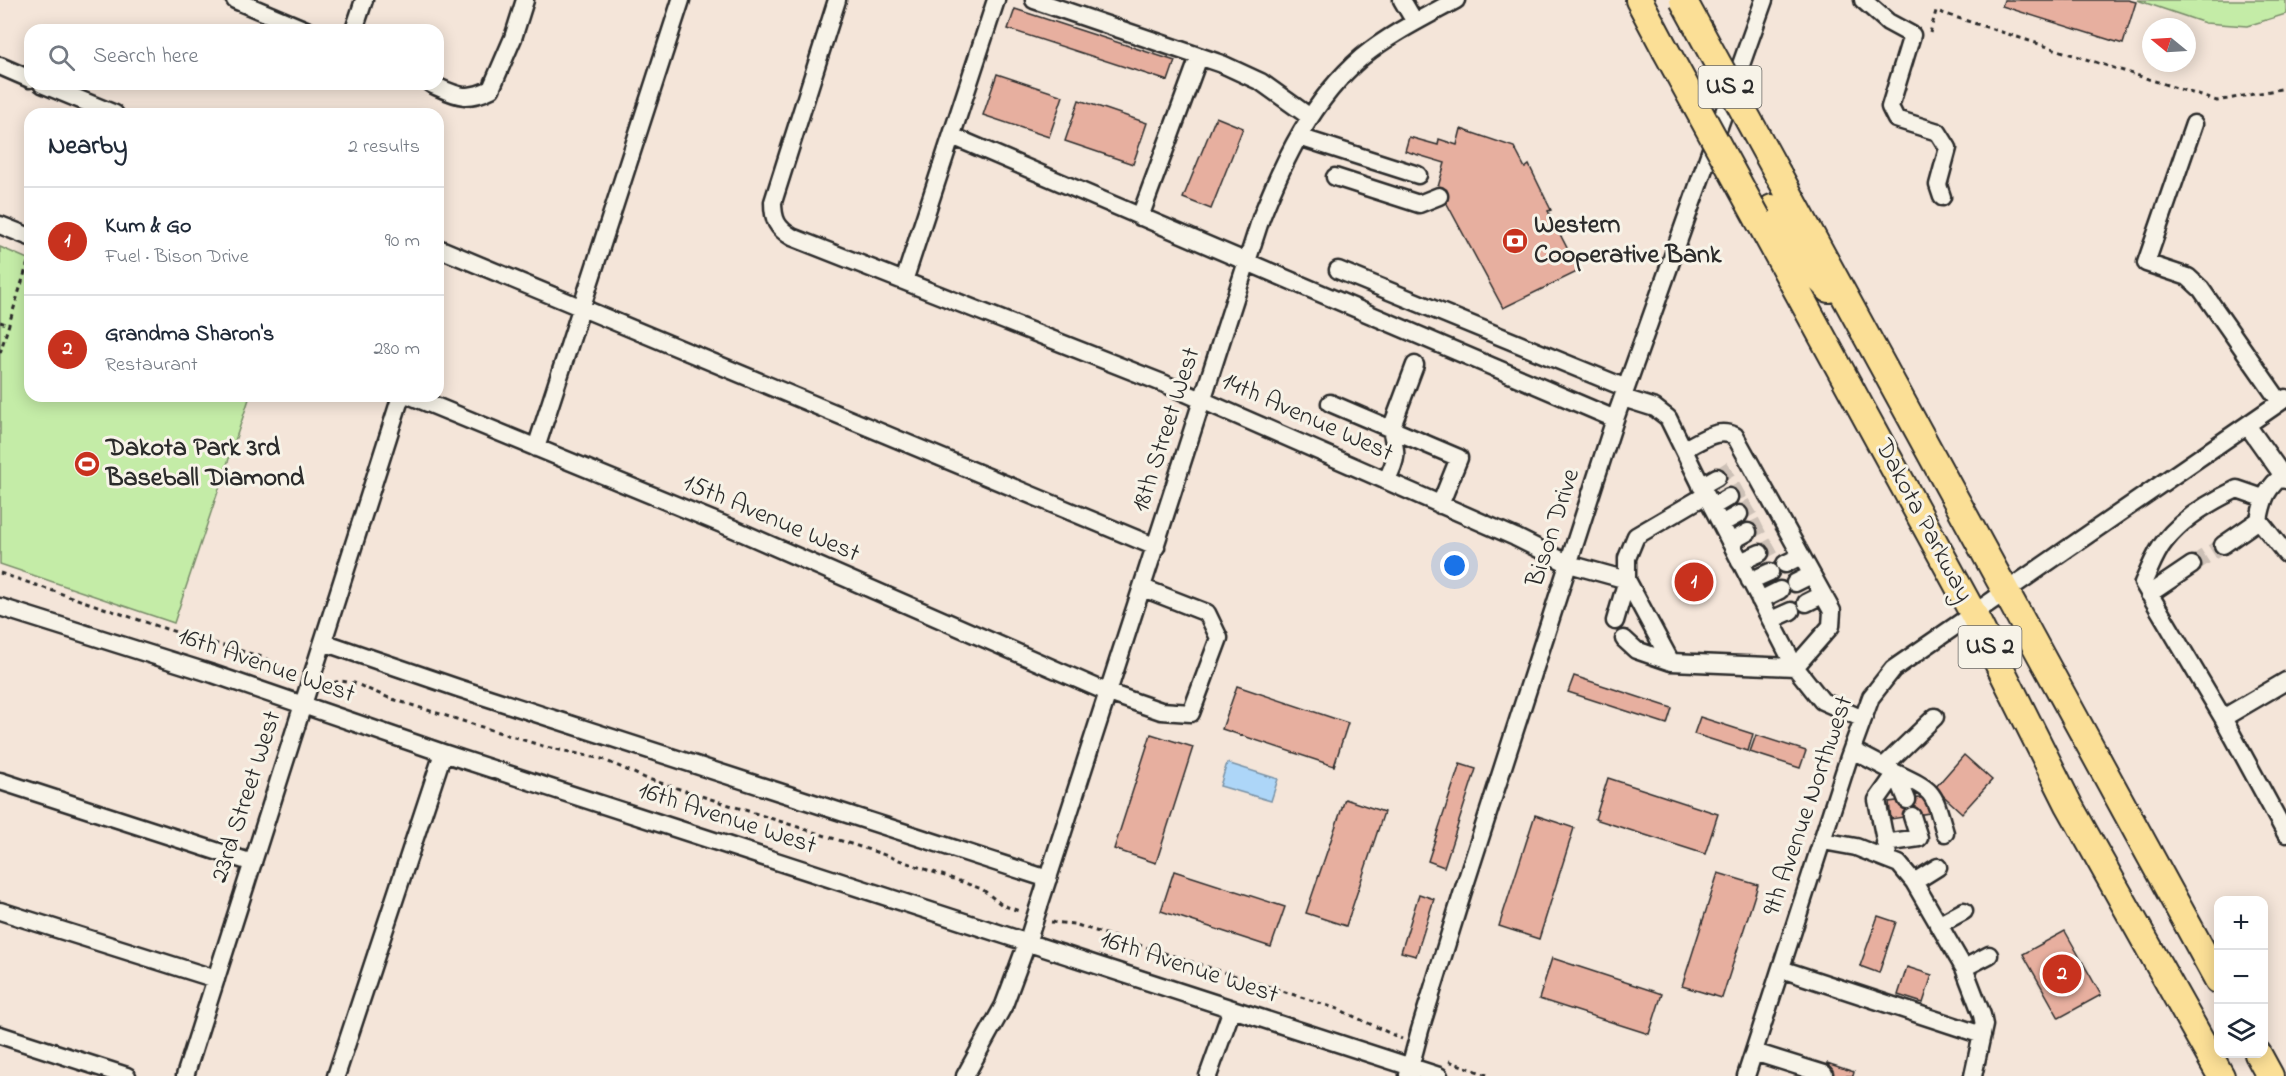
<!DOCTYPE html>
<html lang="en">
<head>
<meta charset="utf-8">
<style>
  :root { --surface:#fff; --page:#f2f2f3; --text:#1f2937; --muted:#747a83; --line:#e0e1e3; --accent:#c8321e }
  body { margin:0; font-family:"Indie Flower",sans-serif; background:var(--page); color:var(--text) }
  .controls { position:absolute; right:18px; bottom:18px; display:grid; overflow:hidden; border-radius:12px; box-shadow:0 3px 15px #0003 }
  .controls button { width:54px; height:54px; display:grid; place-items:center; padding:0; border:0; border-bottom:2px solid var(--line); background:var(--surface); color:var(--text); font:30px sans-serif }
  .compass { position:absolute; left:2142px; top:18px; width:54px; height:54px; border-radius:50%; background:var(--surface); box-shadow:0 3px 15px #0003; rotate:288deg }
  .you { position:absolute; left:1455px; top:566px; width:21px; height:21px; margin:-15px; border:4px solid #fff; border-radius:50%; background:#1a73e8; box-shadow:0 0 0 9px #1a73e833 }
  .badge { display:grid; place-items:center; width:39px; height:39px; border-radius:50%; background:var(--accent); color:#fff; font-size:20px; font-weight:700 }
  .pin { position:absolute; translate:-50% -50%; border:3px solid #fff; box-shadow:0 2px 6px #0006 }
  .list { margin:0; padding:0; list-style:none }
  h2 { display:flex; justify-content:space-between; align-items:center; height:78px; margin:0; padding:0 24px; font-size:26px }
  h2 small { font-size:20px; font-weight:400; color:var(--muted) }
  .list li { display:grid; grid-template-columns:39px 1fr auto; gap:18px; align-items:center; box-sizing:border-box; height:108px; padding:0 24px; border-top:2px solid var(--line) }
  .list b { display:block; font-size:22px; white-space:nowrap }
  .list p { margin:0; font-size:20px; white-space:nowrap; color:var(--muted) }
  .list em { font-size:20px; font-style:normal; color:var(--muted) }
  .icon { flex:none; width:33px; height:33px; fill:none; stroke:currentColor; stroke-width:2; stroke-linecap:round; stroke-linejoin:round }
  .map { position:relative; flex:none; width:2286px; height:1076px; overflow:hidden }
  .search { position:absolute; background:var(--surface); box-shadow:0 3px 15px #0003; left:24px; top:24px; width:420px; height:66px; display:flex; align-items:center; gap:15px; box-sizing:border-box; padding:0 21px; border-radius:18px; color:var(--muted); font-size:22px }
  .panel { position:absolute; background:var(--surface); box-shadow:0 3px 15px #0003; left:24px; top:108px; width:420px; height:294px; border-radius:18px }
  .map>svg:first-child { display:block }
  .green { fill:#c4eca7; stroke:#788c69; stroke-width:1.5 }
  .water { fill:#add6f8; stroke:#7992a6; stroke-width:1.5 }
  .building { fill:#e7af9f; stroke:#2b2b2b; stroke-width:1.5 }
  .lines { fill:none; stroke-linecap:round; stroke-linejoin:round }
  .minor-tunnel { stroke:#ccc0b6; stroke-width:16; stroke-dasharray:16 8; stroke-linecap:butt }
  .minor-casing { stroke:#2b2b2b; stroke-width:21 }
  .highway-casing { stroke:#2b2b2b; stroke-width:30 }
  .path { stroke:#2b2b2b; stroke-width:3; stroke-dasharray:4.5 4.5; stroke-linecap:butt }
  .minor { stroke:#f7f3e8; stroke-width:16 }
  .highway { stroke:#fbdf96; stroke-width:26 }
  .highway-bridge-casing { stroke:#2b2b2b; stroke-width:30; stroke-linecap:butt }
  .highway-bridge { stroke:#fbdf96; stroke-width:26 }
  .labels { text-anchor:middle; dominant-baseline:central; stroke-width:6; stroke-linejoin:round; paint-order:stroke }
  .shield { fill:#f7f3e8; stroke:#686764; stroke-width:1.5 }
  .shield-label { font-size:24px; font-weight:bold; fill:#2b2b2b }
  .poi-label { font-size:26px; font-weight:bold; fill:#2b2b2b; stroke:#f7f3e8; text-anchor:start }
  .street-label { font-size:26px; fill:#2b2b2b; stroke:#f7f3e8 }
</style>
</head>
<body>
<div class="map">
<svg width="2286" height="1076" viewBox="0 0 2286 1076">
  <rect width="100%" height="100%" fill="#f4e5d9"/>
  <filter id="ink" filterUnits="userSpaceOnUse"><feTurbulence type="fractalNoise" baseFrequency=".0167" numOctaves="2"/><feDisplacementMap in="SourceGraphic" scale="12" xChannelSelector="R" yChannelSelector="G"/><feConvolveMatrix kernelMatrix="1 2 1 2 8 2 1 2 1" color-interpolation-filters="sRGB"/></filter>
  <g filter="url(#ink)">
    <path class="green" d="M 2137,0 L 2286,0 L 2286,14 L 2247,26 L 2205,23 Z
      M 0,247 L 30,260 L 30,396 L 250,396 L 174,623 L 0,564 Z"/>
    <path class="water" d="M 1227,763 L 1278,779 L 1271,801 L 1220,786 Z"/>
    <path class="building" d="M 2004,0 L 2128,0 L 2136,2 L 2123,44 L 2002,6 Z
      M 1015,9 L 1175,61 L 1168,81 L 1008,29 Z
      M 997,74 L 1063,96 L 1049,137 L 983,115 Z
      M 1079,100 L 1147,123 L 1133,164 L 1065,141 Z
      M 1216,117 L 1243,128 L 1211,209 L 1183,198 Z
      M 1461,129 L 1514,147 L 1525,168 L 1529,165 L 1551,210 L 1548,211 L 1579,271 L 1503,308 L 1438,187 L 1445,163 L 1405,151 L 1409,137 L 1438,145 L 1439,139 L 1457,145 Z
      M 1574,676 L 1672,708 L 1667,724 L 1568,692 Z
      M 1237,686 L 1348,723 L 1334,766 L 1222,729 Z
      M 1700,717 L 1753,734 L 1748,751 L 1694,734 Z
      M 1151,734 L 1193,747 L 1156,863 L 1114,849 Z
      M 1756,735 L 1806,751 L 1800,768 L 1750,752 Z
      M 1964,755 L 1992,780 L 1962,813 L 1935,788 Z
      M 1460,764 L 1476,769 L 1444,867 L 1428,861 Z
      M 1608,778 L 1718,814 L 1705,854 L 1595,819 Z
      M 1927,797 L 1929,813 L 1891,819 L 1889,802 Z
      M 1345,799 L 1384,812 L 1346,926 L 1306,913 Z
      M 1535,815 L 1574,828 L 1539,939 L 1499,926 Z
      M 1174,871 L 1285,907 L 1271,947 L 1161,911 Z
      M 1718,873 L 1758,885 L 1722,998 L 1682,986 Z
      M 1419,894 L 1434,899 L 1416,956 L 1401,952 Z
      M 1878,916 L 1896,922 L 1879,973 L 1860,966 Z
      M 2065,931 L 2101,995 L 2059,1018 L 2023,954 Z
      M 1552,958 L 1662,994 L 1649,1034 L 1539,999 Z
      M 1907,967 L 1932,975 L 1923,1003 L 1898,995 Z
      M 1827,1063 L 1854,1072 L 1853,1076 L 1824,1076 Z"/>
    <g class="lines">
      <path class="minor-tunnel" d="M 1717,477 L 1733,467
        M 1729,497 L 1745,488
        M 1739,514 L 1754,505
        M 1748,532 L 1764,524
        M 1760,553 L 1775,545
        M 2192,565 L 2223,545"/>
      <g class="minor-casing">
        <path id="minor" d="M 235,0 L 306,30
          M 837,0 L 773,202 C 773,220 777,228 792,237 L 1165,384 L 1515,537 L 1569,564 L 1627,580 L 1627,558 L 1636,536 L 1706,495 L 1668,418 L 1655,408 L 1623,398
          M 1034,0 L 1222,64 L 1261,82 L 1310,117
          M 1402,0 L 1415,22
          M 1863,0 L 1888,22 L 1912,35 L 1890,107 L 1896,119 L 1938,132 L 1948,148 L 1938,185 L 1942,197
          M 354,30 L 364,0
          M 0,66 L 30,79
          M 42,84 L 115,114
          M 431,84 C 456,95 465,102 491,89 L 513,38 L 525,0
          M 2194,124 L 2146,263 L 2188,277 L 2201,289 L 2280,402
          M 952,136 L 1615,419
          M 1299,137 L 1418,175
          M 1335,177 L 1419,204 L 1439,196
          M 1140,217 L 1199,57
          M 0,225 L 30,237
          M 438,248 L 1156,547
          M 1338,270 L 1626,388
          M 904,281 L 996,0
          M 411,396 L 734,529 L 1109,693 L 1161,711 L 1191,713 L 1219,638 L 1207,613 L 1143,588
          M 1330,403 L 1391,429 L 1415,365
          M 2247,425 L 2286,480
          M 536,448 L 681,0
          M 1684,449 C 1701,441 1717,427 1735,436 L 1832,611 L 1831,626 L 1795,667 L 1822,701 L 1863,719
          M 2286,473 C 2267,487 2263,498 2259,520 L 2286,554
          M 1386,481 C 1398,458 1397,454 1391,429 L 1459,458 L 1440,505
          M 1701,486 L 1717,477
          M 2263,498 L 2237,489 C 2212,501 2182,519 2165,541 C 2155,553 2150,569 2143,583 L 2223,718 L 2286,834
          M 1712,507 L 1729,497
          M 1721,524 L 1739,514
          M 1730,542 L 1748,532
          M 2223,545 L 2259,520
          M 1740,562 L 1760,553
          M 1785,564 L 1801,556
          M 1627,580 L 1671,662 L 1795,667 L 1706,495
          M 1750,581 L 1770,572
          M 1795,583 L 1811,575
          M 2149,594 L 2192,565
          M 1760,600 L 1780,590
          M 1806,603 L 1822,595
          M 0,607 L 213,674 L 443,753 L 1439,1076
          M 1771,620 L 1791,611
          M 1615,621 L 1627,580
          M 1624,639 L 1636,650 L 1671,662
          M 323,642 L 458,688 L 1048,879
          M 2223,718 L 2286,681
          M 1852,750 L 1896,773 L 1907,800
          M 1884,766 L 1935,717
          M 0,781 L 253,863
          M 1823,841 L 1856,847 L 1899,864 L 1914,882 L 1964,968 L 1982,1015 L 1984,1025 L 1973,1076
          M 1885,843 L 1919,838 L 1912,816
          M 1889,860 L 1877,800 L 1896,773 C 1936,792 1933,791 1945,833
          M 1914,882 L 1938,867
          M 0,911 L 216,979
          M 1938,925 L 1964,911
          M 1964,968 L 1989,955
          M 1781,969 L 1982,1035
          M 0,1035 L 127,1076
          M 1754,1052 L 1824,1074
          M 1408,1075 L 1420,1030 L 1464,888 L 1615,419 L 1764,0
          M 185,1076 L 401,396
          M 336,1076 L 443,753
          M 965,1076 L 1004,1005 L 1027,943 L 1261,218 C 1284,159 1313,99 1362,57 C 1390,34 1425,17 1456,0
          M 1208,1076 L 1232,1009
          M 1746,1076 L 1849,757 L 1871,697 L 1893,669 L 2286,398"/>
      </g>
      <g class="highway-casing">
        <path id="highway" d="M 1639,0 L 1665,49
          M 1778,174 L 2218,980
          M 1772,208 L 1802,261 L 1829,289
          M 1758,219 L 1974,615 L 2069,805 L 2221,1076
          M 2258,1054 L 2270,1076"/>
      </g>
      <path class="path" d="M 1930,33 L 1936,11 L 2217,101 L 2286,88
        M 0,322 L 9,325
        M 0,353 L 30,256
        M 0,573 L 166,629 L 262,657 C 275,662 282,673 296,678
        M 325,685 L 340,681 L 354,683 L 389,698 L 546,747 L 602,759 L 645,778 L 876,852 L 982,889 L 1002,905 L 1019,911
        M 1051,922 L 1074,924 L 1338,1009 L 1402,1039
        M 1449,1061 L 1490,1076"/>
      <use href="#minor" class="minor"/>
      <use href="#highway" class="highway"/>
      <g class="highway-bridge-casing">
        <path id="highway-bridge" d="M 1683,0 L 1778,174
          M 1665,49 L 1758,219"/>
      </g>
      <use href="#highway-bridge" class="highway-bridge"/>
    </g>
  </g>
  <defs>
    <g id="bank-disc" transform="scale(1.35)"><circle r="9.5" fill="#c8321e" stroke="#f7f3e8"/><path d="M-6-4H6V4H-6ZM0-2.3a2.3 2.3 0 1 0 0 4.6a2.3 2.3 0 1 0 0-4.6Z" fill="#fff"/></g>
    <g id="stadium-disc" transform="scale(1.35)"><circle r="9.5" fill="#c8321e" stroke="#f7f3e8"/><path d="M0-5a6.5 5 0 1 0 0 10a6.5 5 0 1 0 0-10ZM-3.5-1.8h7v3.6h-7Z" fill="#fff"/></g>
  </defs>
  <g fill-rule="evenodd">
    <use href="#bank-disc" x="1515" y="241"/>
    <use href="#stadium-disc" x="87" y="464"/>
  </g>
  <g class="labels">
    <g class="shield">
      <rect x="1698.5" y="66" width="63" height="42" rx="4.5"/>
      <rect x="1958.5" y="626" width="63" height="42" rx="4.5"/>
    </g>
    <g class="shield-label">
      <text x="1730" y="87">US 2</text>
      <text x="1990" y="647">US 2</text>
    </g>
    <g class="poi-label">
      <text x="1534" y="226">Western<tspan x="1534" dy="30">Cooperative Bank</tspan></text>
      <text x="106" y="449">Dakota Park 3rd<tspan x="106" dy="30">Baseball Diamond</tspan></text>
    </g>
    <g class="street-label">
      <text transform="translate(1307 418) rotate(24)">14th Avenue West</text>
      <text transform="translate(1167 430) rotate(-72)">18th Street West</text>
      <text transform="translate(771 519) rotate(23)">15th Avenue West</text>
      <text transform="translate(1923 521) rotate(62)">Dakota Parkway</text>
      <text transform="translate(1554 528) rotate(-72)">Bison Drive</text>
      <text transform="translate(266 666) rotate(19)">16th Avenue West</text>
      <text transform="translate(247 797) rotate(-72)">23rd Street West</text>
      <text transform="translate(1809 806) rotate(-71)">9th Avenue Northwest</text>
      <text transform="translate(727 819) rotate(18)">16th Avenue West</text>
      <text transform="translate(1189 968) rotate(18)">16th Avenue West</text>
    </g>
  </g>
</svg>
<div class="controls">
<button>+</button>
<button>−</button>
<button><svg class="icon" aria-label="layers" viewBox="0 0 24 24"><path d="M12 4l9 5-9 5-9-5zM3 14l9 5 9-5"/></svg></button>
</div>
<svg class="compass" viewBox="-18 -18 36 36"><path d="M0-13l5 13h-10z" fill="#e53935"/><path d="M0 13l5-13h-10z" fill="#747a83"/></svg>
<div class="you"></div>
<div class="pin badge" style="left:1694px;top:582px">1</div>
<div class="pin badge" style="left:2062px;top:974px">2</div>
<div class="search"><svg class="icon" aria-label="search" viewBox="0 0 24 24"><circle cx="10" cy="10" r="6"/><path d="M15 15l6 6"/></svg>Search here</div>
<section class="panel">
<h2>Nearby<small>2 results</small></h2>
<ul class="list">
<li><span class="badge">1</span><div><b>Kum &amp; Go</b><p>Fuel · Bison Drive</p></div><em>90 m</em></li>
<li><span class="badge">2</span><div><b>Grandma Sharon's</b><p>Restaurant</p></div><em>280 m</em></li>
</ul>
</section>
</div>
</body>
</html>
